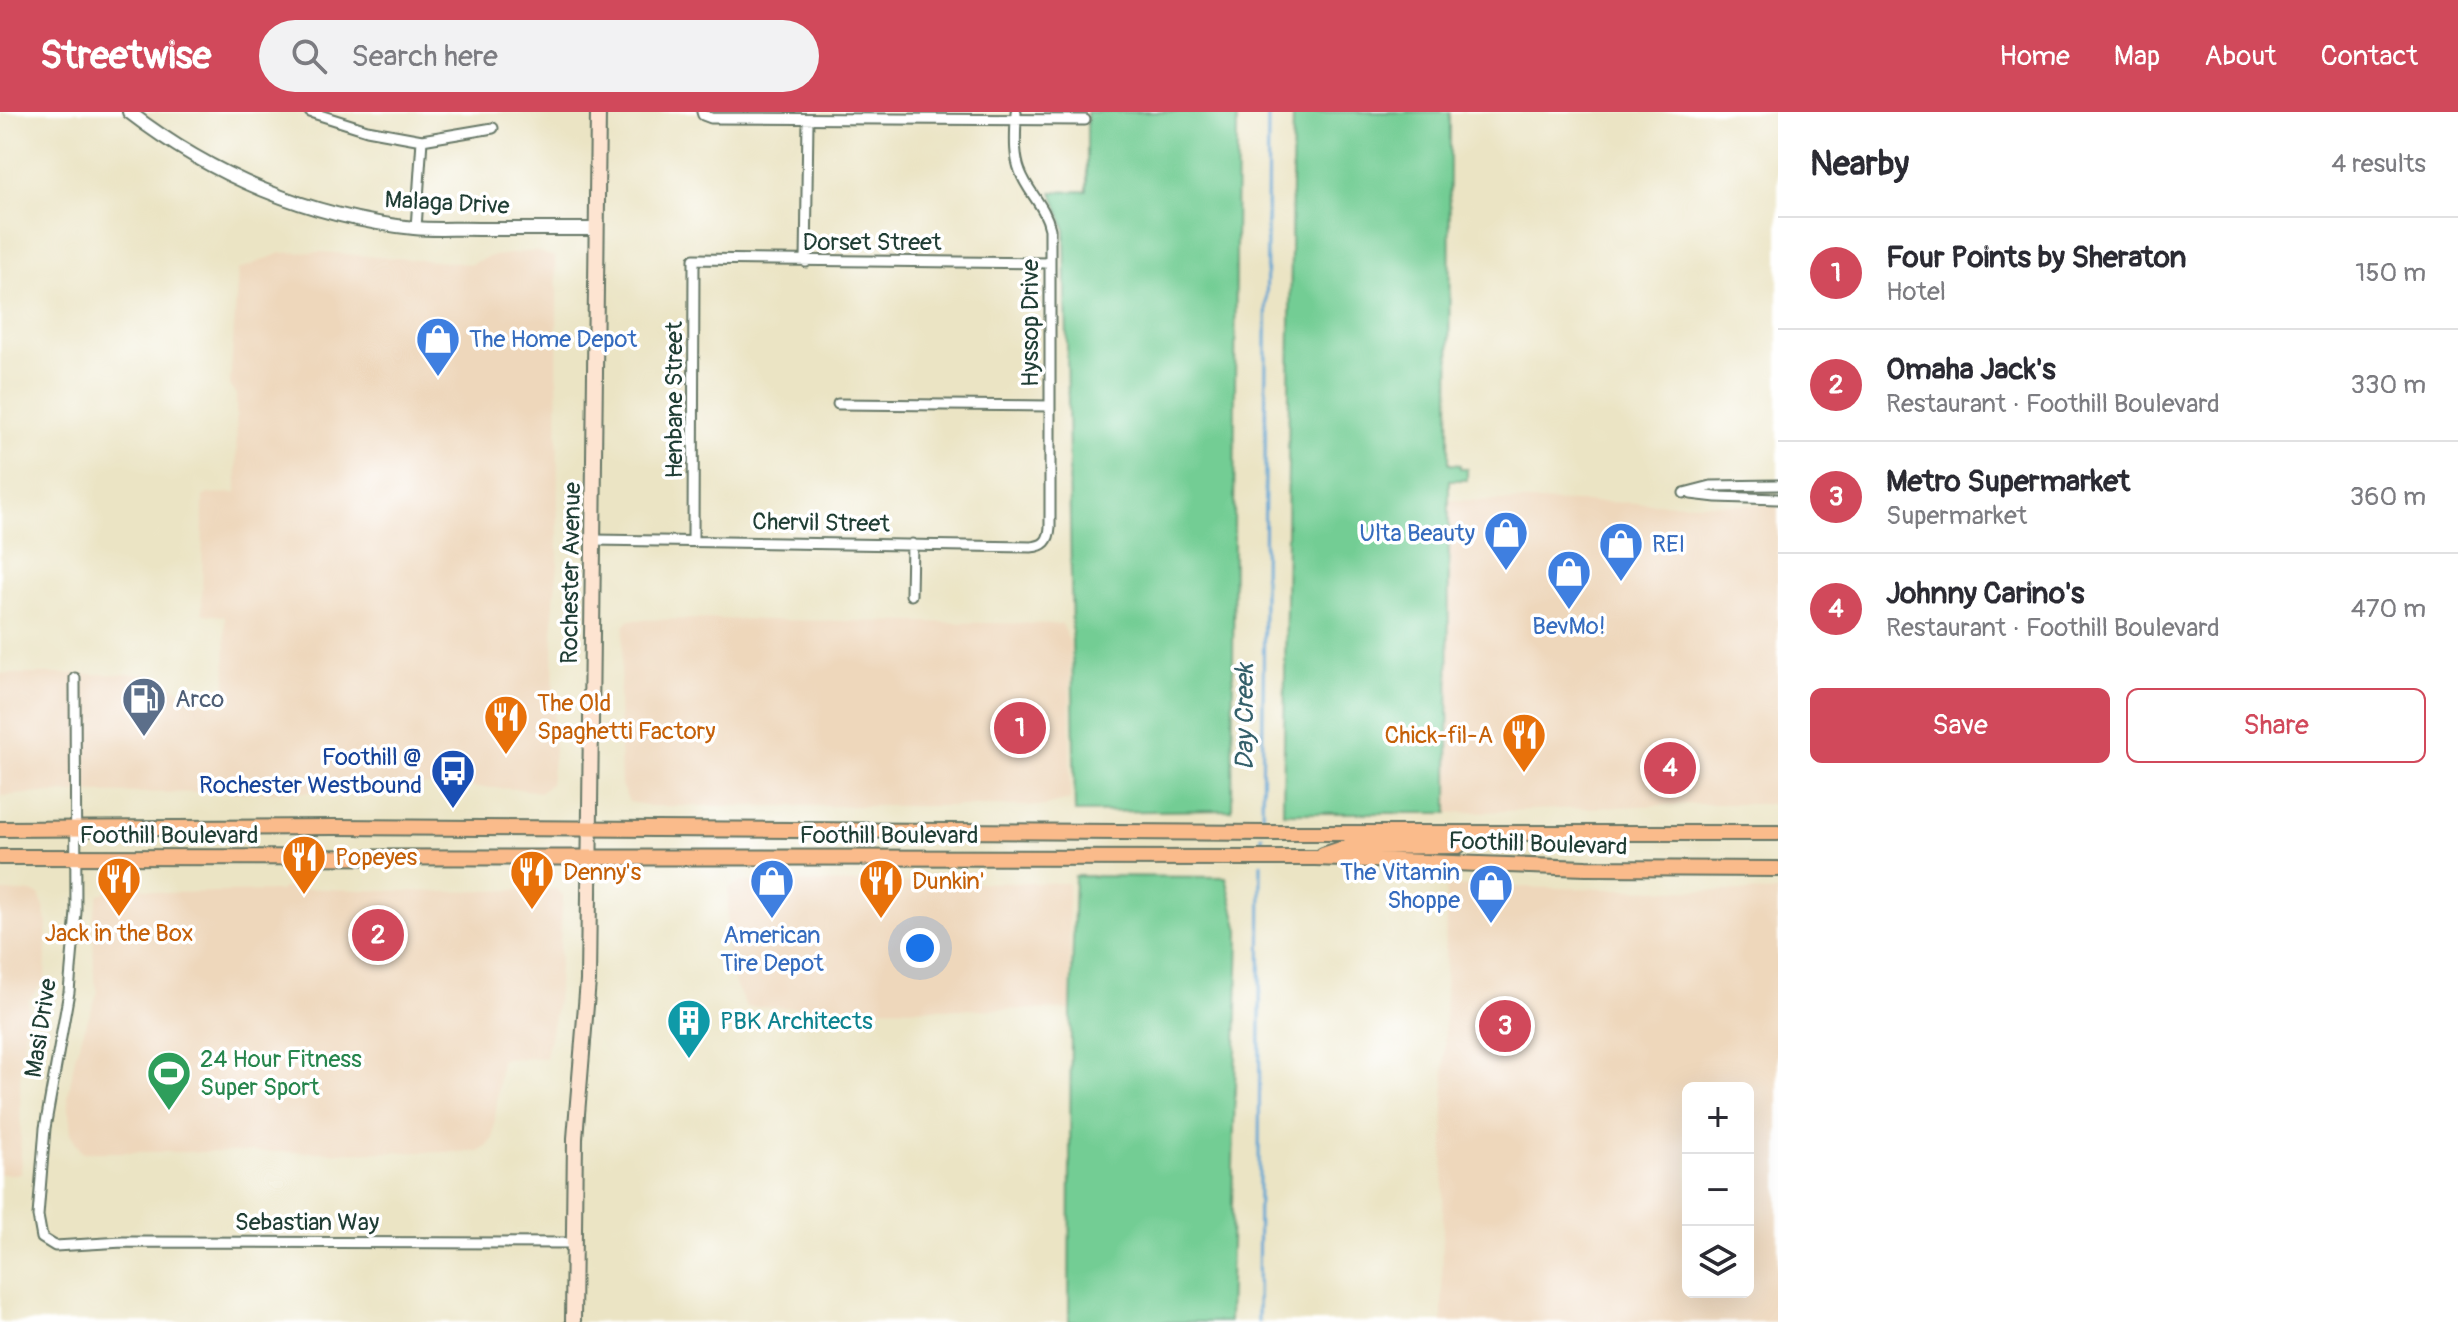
<!DOCTYPE html>
<html lang="en">
<head>
<meta charset="utf-8">
<style>
  :root { --surface:#fff; --page:#f2f2f3; --text:#2b2b33; --muted:#7c7c81; --line:#e1e1e2; --accent:#d1495b }
  body { margin:0; font-family:Pangolin,sans-serif; background:var(--page); color:var(--text) }
  .controls { position:absolute; right:24px; bottom:24px; display:grid; overflow:hidden; border-radius:12px; box-shadow:0 8px 32px #0002 }
  .controls button { width:72px; height:72px; display:grid; place-items:center; padding:0; border:0; border-bottom:2px solid var(--line); background:var(--surface); color:var(--text); font:40px sans-serif }
  .you { position:absolute; left:920px; top:836px; width:28px; height:28px; margin:-20px; border:6px solid #fff; border-radius:50%; background:#1a73e8; box-shadow:0 0 0 12px #1a73e833 }
  .badge { display:grid; place-items:center; width:52px; height:52px; border-radius:50%; background:var(--accent); color:#fff; font-size:26px; font-weight:700 }
  .pin { position:absolute; translate:-50% -50%; border:4px solid #fff; box-shadow:0 2px 8px #0006 }
  .list { margin:0; padding:0; list-style:none }
  h2 { display:flex; justify-content:space-between; align-items:center; height:104px; margin:0; padding:0 32px; font-size:34px }
  h2 small { font-size:26px; font-weight:400; color:var(--muted) }
  .list li { display:grid; grid-template-columns:52px 1fr auto; gap:24px; align-items:center; box-sizing:border-box; height:112px; padding:0 32px; border-top:2px solid var(--line) }
  .list b { display:block; font-size:30px; white-space:nowrap }
  .list p { margin:0; font-size:26px; white-space:nowrap; color:var(--muted) }
  .list em { font-size:26px; font-style:normal; color:var(--muted) }
  .actions { display:flex; gap:16px; padding:24px 32px }
  .actions a { flex:1; padding:18px 0; border:2px solid var(--accent); border-radius:12px; text-align:center; font-size:28px; color:var(--accent) }
  .actions .main { background:var(--accent); color:#fff }
  .icon { flex:none; width:44px; height:44px; fill:none; stroke:currentColor; stroke-width:2; stroke-linecap:round; stroke-linejoin:round }
  .map { position:relative; flex:none; width:1778px; height:1210px; overflow:hidden }
  header { display:flex; align-items:center; gap:48px; box-sizing:border-box; height:112px; padding:0 40px; background:var(--accent); color:#fff }
  header strong { font-size:38px }
  nav { display:flex; gap:44px; margin-inline-start:auto; font-size:28px }
  .search { width:560px; height:72px; background:var(--page); display:flex; align-items:center; gap:20px; box-sizing:border-box; padding:0 28px; border-radius:44px; color:var(--muted); font-size:30px }
  main { display:flex }
  aside { flex:1; background:var(--surface) }
  .map>svg:first-child { display:block }
  .built { fill:#eed7bb; fill-rule:evenodd }
  .green { fill:#73cd94; stroke:#498564; stroke-width:2 }
  .lines { fill:none; stroke-linecap:round; stroke-linejoin:round }
  .stream { stroke:#5ca2d2; stroke-width:3 }
  .minor-casing { stroke:#676; stroke-width:13 }
  .tertiary-casing { stroke:#676; stroke-width:16 }
  .secondary-casing { stroke:#676; stroke-width:18 }
  .primary-casing { stroke:#676; stroke-width:18 }
  .minor { stroke:#fff; stroke-width:9 }
  .tertiary { stroke:#fff; stroke-width:12 }
  .secondary { stroke:#fde4d1; stroke-width:14 }
  .primary { stroke:#fabb8b; stroke-width:14 }
  .labels { text-anchor:middle; dominant-baseline:central; stroke-width:7; stroke-linejoin:round; paint-order:stroke }
  .street-label { font-size:24px; fill:#1f3d34; stroke:#fff }
  .shop-label { font-size:24px; fill:#366cbe; stroke:#fff; text-anchor:start }
  .service-label { font-size:24px; fill:#4e5e75; stroke:#fff; text-anchor:start }
  .food-label { font-size:24px; fill:#c56008; stroke:#fff; text-anchor:start }
  .transit-label { font-size:24px; fill:#164399; stroke:#fff; text-anchor:end }
  .culture-label { font-size:24px; fill:#0d838f; stroke:#fff; text-anchor:start }
  .leisure-label { font-size:24px; fill:#27864d; stroke:#fff; text-anchor:start }
  .water-label { font-size:26px; font-style:italic; fill:#34606b; stroke:#fff }
</style>
</head>
<body>
<header>
<strong>Streetwise</strong>
<div class="search"><svg class="icon" aria-label="search" viewBox="0 0 24 24"><circle cx="10" cy="10" r="6"/><path d="M15 15l6 6"/></svg>Search here</div>
<nav><a>Home</a><a>Map</a><a>About</a><a>Contact</a></nav>
</header>
<main>
<div class="map">
<svg width="1778" height="1210" viewBox="0 0 1778 1210">
  <rect width="100%" height="100%" fill="#fff"/>
  <filter id="ink" filterUnits="userSpaceOnUse"><feTurbulence type="fractalNoise" baseFrequency=".0125" numOctaves="2"/><feDisplacementMap in="SourceGraphic" scale="16" xChannelSelector="R" yChannelSelector="G"/><feConvolveMatrix kernelMatrix="1 2 1 2 8 2 1 2 1" color-interpolation-filters="sRGB"/></filter>
  <filter id="wash" filterUnits="userSpaceOnUse"><feTurbulence type="fractalNoise" baseFrequency=".006" numOctaves="4" result="noise"/><feDisplacementMap in="SourceGraphic" scale="32" xChannelSelector="R" yChannelSelector="G"/><feGaussianBlur stdDeviation="1.8" result="paint"/><feColorMatrix in="noise" values="0 0 0 0 0 0 0 0 0 0 0 0 0 0 0 0 0 1.4 0 .05"/><feComposite in="paint" operator="in"/></filter>
  <g filter="url(#wash)">
    <rect width="100%" height="100%" fill="#ebe4c4"/>
    <path class="built" d="M 535,139 L 555,145 L 557,180 L 558,453 L 553,497 L 554,639 L 550,672 L 541,680 L 520,677 L 368,671 L 312,680 L 40,681 L 0,684 L 0,562 L 137,562 L 155,564 L 195,588 L 226,593 L 225,504 L 204,502 L 202,500 L 203,385 L 208,382 L 237,381 L 236,283 L 230,273 L 238,158 L 281,141 L 320,140 L 471,152 L 487,145 Z
      M 1449,388 L 1778,393 L 1778,692 L 1695,692 L 1448,701 Z
      M 712,507 L 1062,512 L 1070,531 L 1070,688 L 1044,694 L 650,694 L 629,690 L 621,673 L 619,588 L 624,515 L 629,508 Z
      M 740,770 L 1068,771 L 1071,898 L 746,895 L 735,872 L 726,833 L 729,776 Z
      M 130,773 L 164,781 L 280,779 L 283,776 L 445,780 L 556,777 L 563,783 L 557,889 L 546,946 L 501,947 L 493,1027 L 479,1040 L 82,1040 L 71,1023 L 68,984 L 76,940 L 98,880 L 94,865 L 93,805 L 99,782 Z
      M 1446,774 L 1778,780 L 1778,1210 L 1442,1210 ZM 1688,976 L 1748,976 L 1748,1180 L 1688,1180 Z
      M 0,780 L 32,780 L 39,783 L 44,795 L 47,813 L 45,868 L 29,888 L 20,967 L 21,1062 L 0,1062 Z"/>
    <path class="green" d="M 1087,0 L 1237,0 L 1232,698 L 1075,700 L 1065,116 L 1052,80 L 1087,79 Z
      M 1293,0 L 1450,0 L 1449,352 L 1460,353 L 1460,357 L 1467,357 L 1467,368 L 1449,368 L 1448,701 L 1283,701 Z
      M 1075,764 L 1226,765 L 1239,819 L 1229,1210 L 1069,1210 L 1071,898 Z"/>
    <g class="lines">
      <path class="stream" d="M 1262,716 L 1268,0
        M 1261,740 L 1262,724
        M 1258,1210 L 1261,752"/>
    </g>
  </g>
  <g filter="url(#ink)">
    <g class="lines">
      <g class="minor-casing">
        <path id="minor" d="M 310,0 L 367,18 L 422,28 L 493,16
          M 702,0 L 703,3 L 711,6 L 1085,8
          M 416,116 L 422,28
          M 806,150 L 808,8
          M 838,292 L 1050,294
          M 1684,381 L 1711,374 L 1778,373
          M 1691,382 L 1716,385 L 1778,387
          M 594,428 L 1031,435 C 1044,434 1049,429 1050,415 L 1050,117 C 1045,93 1028,81 1020,59 C 1013,41 1016,19 1016,0
          M 693,429 L 694,147 L 1050,151
          M 911,483 L 912,432
          M 75,566 L 76,800 L 69,880 L 45,1016 L 38,1104 L 42,1126 L 55,1134 L 123,1130 L 575,1131"/>
      </g>
      <g class="tertiary-casing">
        <path id="tertiary" d="M 129,0 C 212,64 309,105 414,116 C 436,118 459,116 481,117 C 520,117 558,117 597,117"/>
      </g>
      <g class="secondary-casing">
        <path id="secondary" d="M 573,1210 L 575,1026 L 588,869 L 598,0"/>
      </g>
      <g class="primary-casing">
        <path id="primary" d="M 0,717 L 334,715 L 1269,721 L 1778,721
          M 1323,743 L 1347,735 L 1458,734 L 1463,730 L 1465,721
          M 0,745 L 1315,746 L 1586,756 L 1778,757"/>
      </g>
      <use href="#minor" class="minor"/>
      <use href="#tertiary" class="tertiary"/>
      <use href="#secondary" class="secondary"/>
      <use href="#primary" class="primary"/>
    </g>
  </g>
  <defs>
    <g id="shop-pin" transform="scale(2.3)"><path d="M0 17L-7.5 6A9.5 9.5 0 1 1 7.5 6Z" fill="#3f7fe0" stroke="#fff"/><path d="M-5-2.5h2.3a2.7 3.5 0 0 1 5.4 0H5L5.5 6h-11ZM-1.5-2.5h3a1.5 2.3 0 0 0-3 0Z" fill="#fff"/></g>
    <g id="fuel-pin" transform="scale(2.3)"><path d="M0 17L-7.5 6A9.5 9.5 0 1 1 7.5 6Z" fill="#5c6f8a" stroke="#fff"/><path d="M-5.5-6h7V0h2V4h1.3V-2.5L3-4.5l.8-.8L6-3V5H2.5V1h-1V6h-7ZM-4.2-4.7v3.2H.2V-4.7Z" fill="#fff"/></g>
    <g id="restaurant-pin" transform="scale(2.3)"><path d="M0 17L-7.5 6A9.5 9.5 0 1 1 7.5 6Z" fill="#e8710a" stroke="#fff"/><path d="M-5-6h1v4h1v-4h1v4h1v-4h1v5L-1.5 .5V6h-2V.5L-5-1ZM5-6V6H3V1.5H1.5Q1.5-4 5-6Z" fill="#fff"/></g>
    <g id="bus-pin" transform="scale(2.3)"><path d="M0 17L-7.5 6A9.5 9.5 0 1 1 7.5 6Z" fill="#1a4fb4" stroke="#fff"/><path d="M-5-6H5V4H4V6H2V4H-2V6H-4V4H-5ZM-3.5-4V0h7V-4ZM-3.5 1.2v1.5H-2V1.2ZM2 1.2v1.5H3.5V1.2Z" fill="#fff"/></g>
    <g id="building-pin" transform="scale(2.3)"><path d="M0 17L-7.5 6A9.5 9.5 0 1 1 7.5 6Z" fill="#0f9aa8" stroke="#fff"/><path d="M-4-6H4V6H1V3H-1V6H-4ZM-2.5-4.3h1.7v1.8h-1.7ZM.8-4.3h1.7v1.8H.8ZM-2.5-1h1.7V.8h-1.7ZM.8-1h1.7V.8H.8Z" fill="#fff"/></g>
    <g id="stadium-pin" transform="scale(2.3)"><path d="M0 17L-7.5 6A9.5 9.5 0 1 1 7.5 6Z" fill="#2e9e5b" stroke="#fff"/><path d="M0-5a6.5 5 0 1 0 0 10a6.5 5 0 1 0 0-10ZM-3.5-1.8h7v3.6h-7Z" fill="#fff"/></g>
  </defs>
  <g fill-rule="evenodd">
    <use href="#shop-pin" x="438" y="227"/>
    <use href="#shop-pin" x="1506" y="421"/>
    <use href="#shop-pin" x="1621" y="432"/>
    <use href="#shop-pin" x="1569" y="460"/>
    <use href="#fuel-pin" x="144" y="587"/>
    <use href="#restaurant-pin" x="506" y="605"/>
    <use href="#restaurant-pin" x="1524" y="623"/>
    <use href="#bus-pin" x="453" y="659"/>
    <use href="#restaurant-pin" x="304" y="745"/>
    <use href="#restaurant-pin" x="532" y="760"/>
    <use href="#restaurant-pin" x="119" y="767"/>
    <use href="#shop-pin" x="772" y="769"/>
    <use href="#restaurant-pin" x="881" y="769"/>
    <use href="#shop-pin" x="1491" y="774"/>
    <use href="#building-pin" x="689" y="909"/>
    <use href="#stadium-pin" x="169" y="961"/>
  </g>
  <g class="labels">
    <g class="street-label">
      <text transform="translate(447 91) rotate(3)">Malaga Drive</text>
      <text x="872" y="130">Dorset Street</text>
      <text transform="translate(1030 211) rotate(-90)">Hyssop Drive</text>
      <text transform="translate(674 288) rotate(-90)">Henbane Street</text>
      <text transform="translate(821 411) rotate(1)">Chervil Street</text>
      <text transform="translate(571 461) rotate(-89)">Rochester Avenue</text>
      <text x="169" y="723">Foothill Boulevard</text>
      <text x="889" y="723">Foothill Boulevard</text>
      <text transform="translate(1538 732) rotate(2)">Foothill Boulevard</text>
      <text transform="translate(41 916) rotate(-81)">Masi Drive</text>
      <text x="307" y="1110">Sebastian Way</text>
    </g>
    <g class="shop-label">
      <text x="469" y="227">The Home Depot</text>
      <text x="1475" y="421" text-anchor="end">Ulta Beauty</text>
      <text x="1652" y="432">REI</text>
      <text x="1569" y="514" text-anchor="middle">BevMo!</text>
      <text x="1460" y="760" text-anchor="end">The Vitamin<tspan x="1460" dy="28">Shoppe</tspan></text>
      <text x="772" y="823" text-anchor="middle">American<tspan x="772" dy="28">Tire Depot</tspan></text>
    </g>
    <g class="service-label">
      <text x="175" y="587">Arco</text>
    </g>
    <g class="food-label">
      <text x="537" y="591">The Old<tspan x="537" dy="28">Spaghetti Factory</tspan></text>
      <text x="1493" y="623" text-anchor="end">Chick-fil-A</text>
      <text x="335" y="745">Popeyes</text>
      <text x="563" y="760">Denny's</text>
      <text x="912" y="769">Dunkin'</text>
      <text x="119" y="821" text-anchor="middle">Jack in the Box</text>
    </g>
    <g class="transit-label">
      <text x="422" y="645">Foothill @<tspan x="422" dy="28">Rochester Westbound</tspan></text>
    </g>
    <g class="culture-label">
      <text x="720" y="909">PBK Architects</text>
    </g>
    <g class="leisure-label">
      <text x="200" y="947">24 Hour Fitness<tspan x="200" dy="28">Super Sport</tspan></text>
    </g>
    <g class="water-label">
      <text transform="translate(1245 605) rotate(-90)">Day Creek</text>
    </g>
  </g>
</svg>
<div class="controls">
<button>+</button>
<button>−</button>
<button><svg class="icon" aria-label="layers" viewBox="0 0 24 24"><path d="M12 4l9 5-9 5-9-5zM3 14l9 5 9-5"/></svg></button>
</div>
<div class="you"></div>
<div class="pin badge" style="left:1020px;top:616px">1</div>
<div class="pin badge" style="left:378px;top:823px">2</div>
<div class="pin badge" style="left:1505px;top:914px">3</div>
<div class="pin badge" style="left:1670px;top:656px">4</div>
</div>
<aside>
<h2>Nearby<small>4 results</small></h2>
<ul class="list">
<li><span class="badge">1</span><div><b>Four Points by Sheraton</b><p>Hotel</p></div><em>150 m</em></li>
<li><span class="badge">2</span><div><b>Omaha Jack's</b><p>Restaurant · Foothill Boulevard</p></div><em>330 m</em></li>
<li><span class="badge">3</span><div><b>Metro Supermarket</b><p>Supermarket</p></div><em>360 m</em></li>
<li><span class="badge">4</span><div><b>Johnny Carino's</b><p>Restaurant · Foothill Boulevard</p></div><em>470 m</em></li>
</ul>
<div class="actions"><a class="main">Save</a><a>Share</a></div>
</aside>
</main>
</body>
</html>
